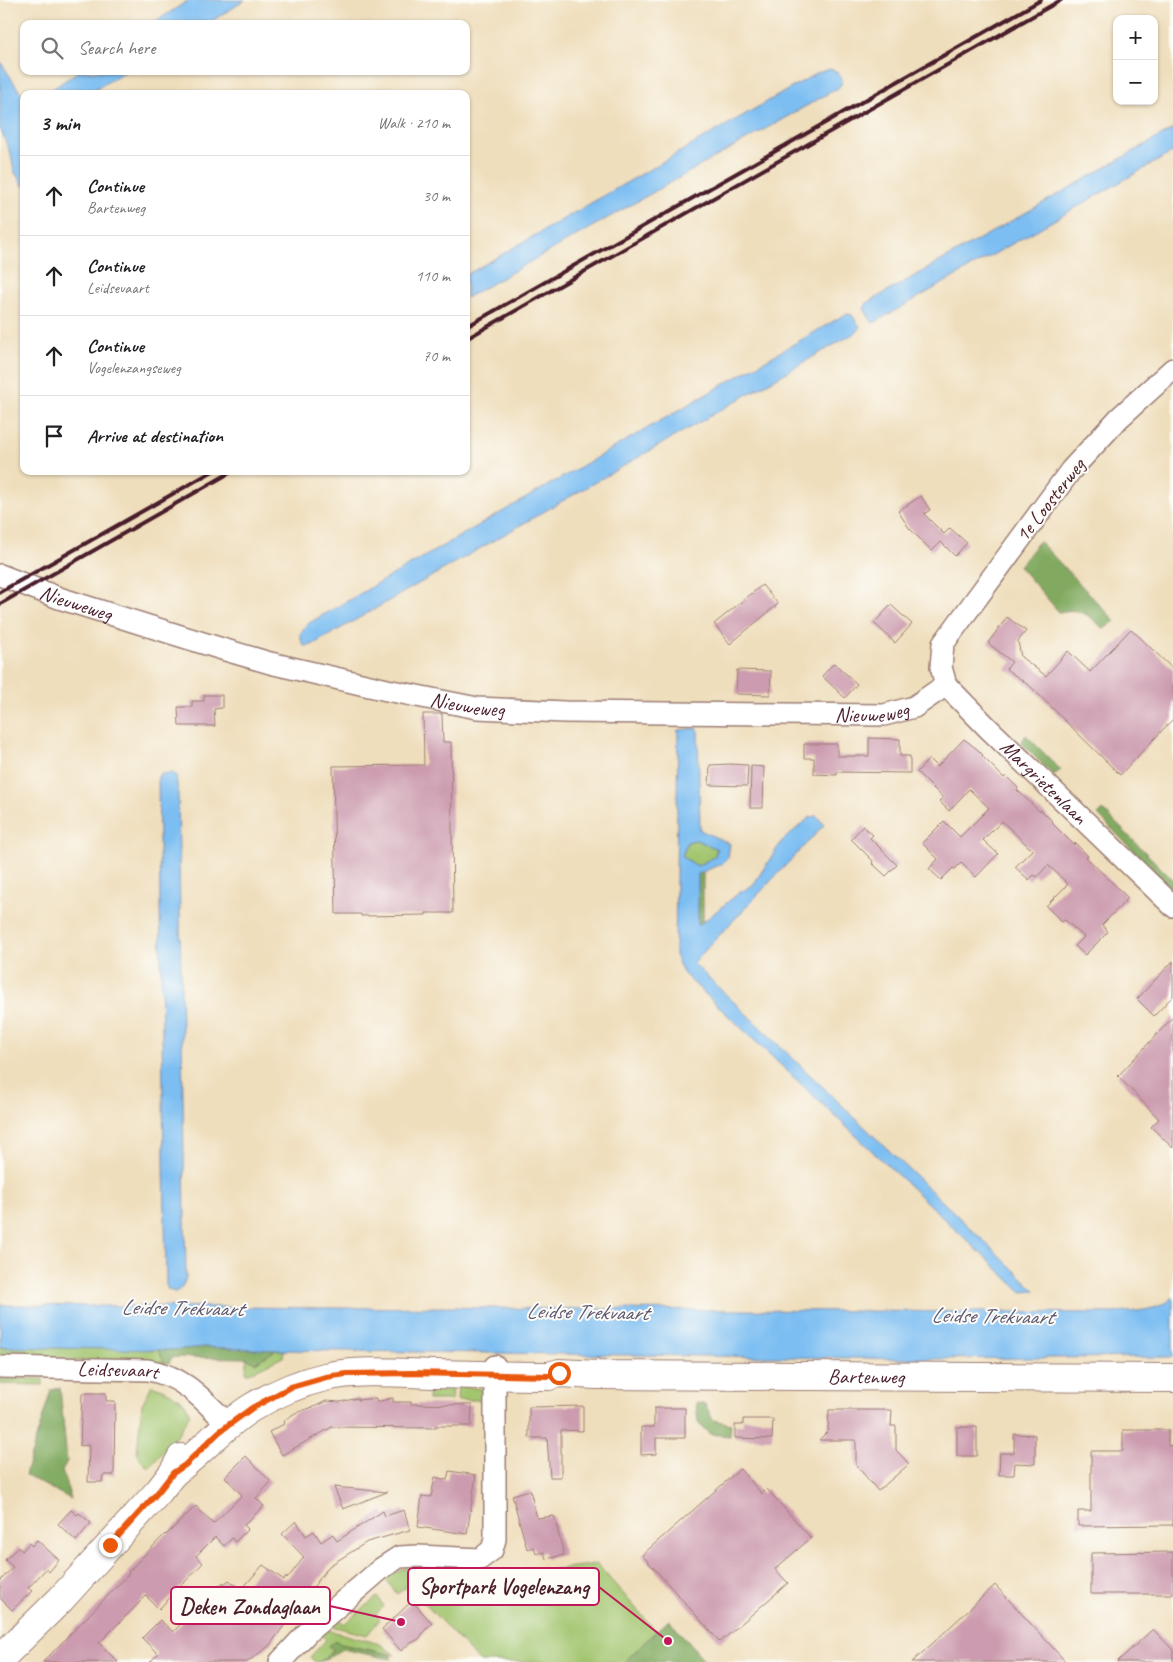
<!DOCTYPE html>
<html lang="en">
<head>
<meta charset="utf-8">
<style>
  :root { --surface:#fff; --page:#f6f6f6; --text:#202124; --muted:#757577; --line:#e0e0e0 }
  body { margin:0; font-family:Caveat,sans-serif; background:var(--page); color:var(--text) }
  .controls { position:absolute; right:15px; top:15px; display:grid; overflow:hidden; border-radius:10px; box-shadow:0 1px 4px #0004 }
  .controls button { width:45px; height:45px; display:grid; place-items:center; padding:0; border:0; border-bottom:1px solid var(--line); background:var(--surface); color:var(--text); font:25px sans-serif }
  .stop { position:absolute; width:15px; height:15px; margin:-11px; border:4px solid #ea580c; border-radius:50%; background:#fff }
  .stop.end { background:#ea580c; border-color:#fff; box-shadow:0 1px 5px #0008 }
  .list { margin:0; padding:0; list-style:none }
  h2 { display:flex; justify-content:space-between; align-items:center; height:65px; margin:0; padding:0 20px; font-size:21px }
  h2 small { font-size:16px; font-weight:400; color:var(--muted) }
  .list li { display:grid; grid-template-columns:32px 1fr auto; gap:15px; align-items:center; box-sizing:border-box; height:80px; padding:0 20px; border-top:1px solid var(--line) }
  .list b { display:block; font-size:19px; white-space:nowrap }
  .list p { margin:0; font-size:16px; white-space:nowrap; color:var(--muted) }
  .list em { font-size:16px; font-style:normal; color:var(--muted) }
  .icon { flex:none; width:28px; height:28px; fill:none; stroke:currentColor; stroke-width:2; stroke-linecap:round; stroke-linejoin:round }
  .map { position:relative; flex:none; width:1173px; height:1662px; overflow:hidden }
  .search { position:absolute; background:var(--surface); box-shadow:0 1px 4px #0004; left:20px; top:20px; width:450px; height:55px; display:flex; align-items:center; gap:12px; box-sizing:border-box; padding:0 18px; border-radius:10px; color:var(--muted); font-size:19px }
  .panel { position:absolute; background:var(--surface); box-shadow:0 1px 4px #0004; left:20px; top:90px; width:450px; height:385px; border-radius:10px }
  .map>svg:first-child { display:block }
  .green { fill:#a2c56e; stroke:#76724c }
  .forest { fill:#81aa61; stroke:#666446 }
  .water { fill:#7cbef2; stroke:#636e8e; fill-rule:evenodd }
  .building { fill:#cc9baf }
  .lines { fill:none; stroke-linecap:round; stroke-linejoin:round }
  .minor-casing { stroke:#9c7e74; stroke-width:24 }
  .major-casing { stroke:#9c7e74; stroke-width:30 }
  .minor { stroke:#fff; stroke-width:21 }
  .major { stroke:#fff; stroke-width:28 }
  .rail { stroke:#4a1f2b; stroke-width:4 }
  .route { stroke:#ea580c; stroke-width:6 }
  .labels { text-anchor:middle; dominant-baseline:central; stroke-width:4; stroke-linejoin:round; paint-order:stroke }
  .street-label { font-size:21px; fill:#4a1f2b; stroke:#fdfcf7 }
  .water-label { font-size:22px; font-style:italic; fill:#5c5771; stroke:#fdfcf7 }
  .leader { fill:none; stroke:#c2185b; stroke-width:2 }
  .callout-dot { fill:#c2185b; stroke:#fdfcf7; stroke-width:2 }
  .callout { fill:#fdfcf7; stroke:#c2185b; stroke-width:2 }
  .callout-label { font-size:22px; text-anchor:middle; font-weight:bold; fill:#4a1f2b }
</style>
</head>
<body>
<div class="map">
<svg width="1173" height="1662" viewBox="0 0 1173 1662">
  <rect width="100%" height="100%" fill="#fdfcf7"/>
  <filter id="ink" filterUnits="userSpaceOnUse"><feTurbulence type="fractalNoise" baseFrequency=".02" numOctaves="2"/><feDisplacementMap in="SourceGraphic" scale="10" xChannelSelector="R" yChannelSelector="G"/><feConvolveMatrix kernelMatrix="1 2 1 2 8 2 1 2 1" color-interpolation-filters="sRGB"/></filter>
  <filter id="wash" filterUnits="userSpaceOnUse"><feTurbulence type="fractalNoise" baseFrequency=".0096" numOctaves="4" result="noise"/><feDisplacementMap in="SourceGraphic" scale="20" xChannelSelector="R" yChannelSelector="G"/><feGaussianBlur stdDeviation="1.12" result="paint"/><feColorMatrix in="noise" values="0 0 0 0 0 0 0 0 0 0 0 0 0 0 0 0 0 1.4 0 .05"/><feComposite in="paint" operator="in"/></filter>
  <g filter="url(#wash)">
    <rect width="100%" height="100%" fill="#efdebc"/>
    <path class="green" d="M 696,840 L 717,848 L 715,856 L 698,866 L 682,857 L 687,842 Z
      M 0,1347 L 158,1349 L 164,1363 L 0,1359 Z
      M 276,1350 L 284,1350 L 283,1357 L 249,1373 L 246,1373 L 247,1358 L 255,1363 Z
      M 0,1379 L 43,1379 L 43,1385 L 0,1384 Z
      M 152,1385 L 169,1392 L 185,1403 L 190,1414 L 177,1435 L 149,1468 L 141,1461 L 137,1452 L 142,1404 Z
      M 429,1386 L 451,1387 L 452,1400 L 428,1400 Z
      M 458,1386 L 484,1389 L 486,1400 L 457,1400 Z
      M 597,1564 L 656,1631 L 624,1662 L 480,1662 L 408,1586 L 397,1594 L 384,1577 L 411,1566 L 461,1566 L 463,1581 Z
      M 377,1597 L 384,1606 L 376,1614 L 380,1619 L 367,1635 L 327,1625 L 335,1614 L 344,1624 Z
      M 320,1628 L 380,1644 L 395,1655 L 340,1644 L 337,1641 L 328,1646 L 334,1649 L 320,1662 L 315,1662 L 310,1657 L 326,1640 L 317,1631 Z"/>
    <path class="forest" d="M 1039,541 L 1115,621 L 1104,629 C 1088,615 1081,607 1059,612 L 1019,566 Z
      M 1026,735 L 1061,770 L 1053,775 L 1021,743 Z
      M 1103,810 L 1173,880 L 1173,891 L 1098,815 Z
      M 703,872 L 703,922 L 698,927 L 698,874 Z
      M 206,1347 L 276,1350 L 255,1363 L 247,1358 L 172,1357 L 169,1363 L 164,1363 L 158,1349 L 170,1350 Z
      M 60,1388 L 67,1461 L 62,1471 L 71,1499 L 25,1475 L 51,1390 Z
      M 696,1403 L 705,1404 L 713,1420 L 731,1424 L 730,1436 L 710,1434 L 698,1423 Z
      M 669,1620 L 706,1662 L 624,1662 Z
      M 337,1641 L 340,1644 L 391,1655 L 391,1659 L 342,1649 L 320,1662 L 334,1649 L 328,1646 Z"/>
    <path class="water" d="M 189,0 L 245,0 L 207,24 L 152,24 Z
      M 0,61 L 24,98 L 24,187 L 14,171 L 11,155 L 0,128 Z
      M 830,69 L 836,71 L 842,79 L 841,85 L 838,88 L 466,298 L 466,275 L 817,73 Z
      M 79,71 L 126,71 L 88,94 L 45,94 Z
      M 1173,129 L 1173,152 L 877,321 L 873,323 L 864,309 L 867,303 Z
      M 846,314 L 852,315 L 860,327 L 858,331 L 312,645 L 304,646 L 302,643 L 300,634 L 309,623 Z
      M 698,728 L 700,830 L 730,844 L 728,857 L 723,863 L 698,874 L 698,926 L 739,893 L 753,885 L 782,841 L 810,817 L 817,816 L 824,825 L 693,963 L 1036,1291 L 1022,1292 L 683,973 L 675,955 L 678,730 ZM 696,840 L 717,849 L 715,856 L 698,866 L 682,857 L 687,842 Z
      M 171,773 L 176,775 L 178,794 L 186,1278 C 183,1285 182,1289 175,1292 L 168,1290 L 166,1285 L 158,777 L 160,774 Z
      M 1173,1297 L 1173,1357 L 919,1359 L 276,1350 L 206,1347 L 170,1350 L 0,1347 L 0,1305 L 340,1308 L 455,1307 L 477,1308 L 1112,1313 C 1130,1312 1161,1311 1173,1297 Z"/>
    <g id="blocks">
      <path class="building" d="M 921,496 L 930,510 L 924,514 L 944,534 L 950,528 L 967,543 L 955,556 L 941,542 L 932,551 L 909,528 L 898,511 Z
        M 762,585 L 778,604 L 730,644 L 714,624 Z
        M 891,605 L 912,624 L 895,643 L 874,623 Z
        M 1007,617 L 1026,631 L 1018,641 L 1021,657 L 1046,676 L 1068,651 L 1090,672 L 1131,629 L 1173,669 L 1173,719 L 1120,775 L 1030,686 L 1006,669 L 1012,662 L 988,643 Z
        M 834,663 L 857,684 L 845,698 L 822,676 Z
        M 737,670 L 771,671 L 770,695 L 736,694 Z
        M 204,695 L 222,695 L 222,708 L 214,709 L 215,726 L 179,726 L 178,707 L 192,707 L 192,701 L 204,701 Z
        M 423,714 L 442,714 L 443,742 L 451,742 L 453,913 L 426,913 L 426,915 L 361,916 L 361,914 L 336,914 L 333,766 L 424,765 Z
        M 869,738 L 900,739 L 900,756 L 910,756 L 910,773 L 837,772 L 837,775 L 814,774 L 814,758 L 804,758 L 804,744 L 837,744 L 837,756 L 869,756 Z
        M 964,739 L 977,749 L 983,755 L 982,756 L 1004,778 L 1006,776 L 1018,788 L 1017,790 L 1039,811 L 1041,810 L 1053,822 L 1052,823 L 1074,845 L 1075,843 L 1088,856 L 1086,857 L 1128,898 L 1102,925 L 1108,932 L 1085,955 L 1075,946 L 1084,937 L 1065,920 L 1062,922 L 1046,906 L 1068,884 L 1048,865 L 1037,877 L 1034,875 L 1029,880 L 1015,867 L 1032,850 L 1002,821 L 983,840 L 998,854 L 976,877 L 961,863 L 955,869 L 953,868 L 941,880 L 929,869 L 938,859 L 922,843 L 944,821 L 960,837 L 989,808 L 969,789 L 949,811 L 939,801 L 943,798 L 917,772 L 929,759 L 937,767 Z
        M 730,764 L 748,765 L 747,786 L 709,785 L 710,765 Z
        M 751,766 L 764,767 L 763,808 L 750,808 Z
        M 863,826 L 873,835 L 870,838 L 897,865 L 886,876 L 872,863 L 873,861 L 851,839 Z
        M 1173,961 L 1173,996 L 1154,1016 L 1137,999 Z
        M 1173,1017 L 1173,1148 L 1151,1127 L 1159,1119 L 1118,1076 Z
        M 82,1393 L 106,1393 L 106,1401 L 115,1401 L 114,1475 L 103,1475 L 102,1482 L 88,1482 L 89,1445 L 80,1446 Z
        M 358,1398 L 358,1400 L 376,1398 L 376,1402 L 393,1398 L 393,1402 L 411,1402 L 411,1404 L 472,1405 L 471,1426 L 435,1426 L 435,1428 L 332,1427 L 282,1455 L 269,1432 L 284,1424 L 283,1421 L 295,1413 L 316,1406 L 326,1401 L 340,1402 Z
        M 583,1406 L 583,1431 L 561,1430 L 561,1477 L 550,1477 L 547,1438 L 529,1438 L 529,1407 Z
        M 654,1408 L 685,1408 L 685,1438 L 656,1438 L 656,1454 L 641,1455 L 641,1427 L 654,1427 Z
        M 829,1410 L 892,1410 L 891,1426 L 896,1426 L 896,1450 L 909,1464 L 878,1491 L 856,1465 L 856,1440 L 819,1440 L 828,1431 Z
        M 743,1419 L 773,1419 L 772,1439 L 735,1438 L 735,1425 L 743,1425 Z
        M 957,1427 L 977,1427 L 977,1456 L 957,1456 Z
        M 1123,1430 L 1168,1430 L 1168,1446 L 1173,1445 L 1173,1525 L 1078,1526 L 1078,1511 L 1091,1511 L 1091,1451 L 1123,1451 Z
        M 1014,1434 L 1035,1435 L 1035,1464 L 1015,1463 L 1014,1475 L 999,1475 L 1000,1453 L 1014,1453 Z
        M 246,1456 L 271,1482 L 256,1498 L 264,1506 L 244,1525 L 248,1529 L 235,1542 L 232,1538 L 224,1546 L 215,1537 L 196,1556 L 203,1563 L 159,1609 L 146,1596 L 99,1643 L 118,1662 L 43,1662 L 126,1577 L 129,1573 L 128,1572 L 165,1534 L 166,1535 L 196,1506 L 213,1524 L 242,1495 L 225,1477 Z
        M 740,1469 L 762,1494 L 767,1489 L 811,1538 L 775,1569 L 788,1583 L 720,1642 L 642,1555 Z
        M 449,1471 L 476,1475 L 467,1534 L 418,1527 L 422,1496 L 431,1497 L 435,1477 L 447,1480 Z
        M 334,1487 L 387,1492 L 343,1509 Z
        M 530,1490 L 537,1518 L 554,1516 L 564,1555 L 546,1559 L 544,1552 L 536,1554 L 534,1547 L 527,1549 L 512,1495 Z
        M 71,1510 L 77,1515 L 79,1513 L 91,1523 L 76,1541 L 58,1524 Z
        M 404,1510 L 410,1530 L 367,1542 L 329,1566 L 269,1646 L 247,1662 L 150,1662 L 158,1654 L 142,1638 L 160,1620 L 173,1632 L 223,1582 L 224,1584 L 229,1580 L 241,1590 L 263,1565 L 284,1580 L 286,1577 L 287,1579 L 304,1557 L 282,1534 L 296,1521 L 306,1536 L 314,1531 L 321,1542 L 333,1534 L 337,1541 L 383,1511 L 385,1516 Z
        M 37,1540 L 59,1560 L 49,1572 L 46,1569 L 28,1588 L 32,1591 L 12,1610 L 0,1598 L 0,1581 L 13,1567 L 5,1560 L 18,1547 L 22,1551 L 29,1543 L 32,1546 Z
        M 1173,1552 L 1173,1594 L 1091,1594 L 1091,1553 Z
        M 995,1585 L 1066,1662 L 912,1662 L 934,1642 Z
        M 412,1601 L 432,1623 L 425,1630 L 419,1639 L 409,1644 L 401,1651 L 382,1629 Z
        M 1153,1629 L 1173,1650 L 1173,1662 L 1117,1662 Z"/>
    </g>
  </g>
  <g filter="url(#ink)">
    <use href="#blocks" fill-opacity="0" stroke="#9c7e74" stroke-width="1"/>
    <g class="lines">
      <g class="minor-casing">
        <g id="minor">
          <path id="s1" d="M 1173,369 L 1119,418 L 1071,470 L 943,644 L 941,667 L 946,685 L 989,729 L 1173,906"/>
          <path id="s2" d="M 0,575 L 59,598 L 222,649 L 270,663 L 387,690 L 477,708 L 565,712 L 884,715 L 914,707 L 946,685"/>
          <path id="s3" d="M 0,1367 L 148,1370 C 184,1376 203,1400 228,1424"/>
          <path d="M 280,1662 L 309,1631 L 382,1568 L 399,1557 L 418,1556 L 480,1559 L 492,1550 L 495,1539 L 495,1366"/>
        </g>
      </g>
      <g class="major-casing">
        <g id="major">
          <path id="s4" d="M 173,1473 C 201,1453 222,1426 251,1408 C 274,1394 299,1383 325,1377 C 359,1369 400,1373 435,1374 C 473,1375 511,1376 549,1376 L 559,1373 L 597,1375 L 1173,1378"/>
          <path d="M 0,1659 L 61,1599 L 159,1491 L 173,1473 L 181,1458"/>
        </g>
      </g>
      <use href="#minor" class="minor"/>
      <use href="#major" class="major"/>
      <path class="rail" d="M 466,327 L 1041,0
        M 466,339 L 1061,0
        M 0,592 L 213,471
        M 0,604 L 233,471"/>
    </g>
  </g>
  <g class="lines" filter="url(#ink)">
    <path class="route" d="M 110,1545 L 159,1491 L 173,1473 L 185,1465 L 219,1432 L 252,1408 L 291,1387 L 326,1377 L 346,1374 L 412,1373 L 549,1376 L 559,1373"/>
  </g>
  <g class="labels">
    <g class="street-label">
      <text transform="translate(1050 500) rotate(-52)">1e Loosterweg</text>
      <text stroke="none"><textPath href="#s2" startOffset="81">Nieuweweg</textPath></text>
      <text stroke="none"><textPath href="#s2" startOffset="486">Nieuweweg</textPath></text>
      <text stroke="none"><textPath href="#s2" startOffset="891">Nieuweweg</textPath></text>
      <text stroke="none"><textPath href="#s1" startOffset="539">Margrietenlaan</textPath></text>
      <text stroke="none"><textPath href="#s3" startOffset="118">Leidsevaart</textPath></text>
      <text stroke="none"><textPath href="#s4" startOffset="724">Bartenweg</textPath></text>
    </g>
    <g class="water-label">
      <text transform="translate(182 1308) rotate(1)">Leidse Trekvaart</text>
      <text transform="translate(587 1312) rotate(1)">Leidse Trekvaart</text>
      <text transform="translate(992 1316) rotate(1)">Leidse Trekvaart</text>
    </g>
  </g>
  <path class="leader" d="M668 1641L599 1587M401 1622L330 1606"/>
  <g class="callout-dot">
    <circle cx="668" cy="1641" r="5"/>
    <circle cx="401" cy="1622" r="5"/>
  </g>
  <g class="callout">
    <rect x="408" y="1568" width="191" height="37" rx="5"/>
    <rect x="171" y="1587" width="159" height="37" rx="5"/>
  </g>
  <g class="callout-label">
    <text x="504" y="1594">Sportpark Vogelenzang</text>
    <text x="250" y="1614">Deken Zondaglaan</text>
  </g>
</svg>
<div class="controls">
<button>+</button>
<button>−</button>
</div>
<div class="stop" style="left:559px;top:1373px"></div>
<div class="stop end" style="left:110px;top:1545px"></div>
<div class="search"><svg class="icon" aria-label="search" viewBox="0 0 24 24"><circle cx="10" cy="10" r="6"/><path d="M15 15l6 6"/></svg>Search here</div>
<section class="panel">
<h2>3 min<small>Walk · 210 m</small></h2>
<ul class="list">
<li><svg class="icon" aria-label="ahead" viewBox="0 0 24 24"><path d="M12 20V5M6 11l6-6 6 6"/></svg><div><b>Continue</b><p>Bartenweg</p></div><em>30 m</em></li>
<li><svg class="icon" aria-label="ahead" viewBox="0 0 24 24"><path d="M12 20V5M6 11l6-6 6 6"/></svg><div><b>Continue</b><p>Leidsevaart</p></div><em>110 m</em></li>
<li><svg class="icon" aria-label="ahead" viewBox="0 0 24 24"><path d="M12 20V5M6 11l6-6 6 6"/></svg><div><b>Continue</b><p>Vogelenzangseweg</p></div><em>70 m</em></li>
<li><svg class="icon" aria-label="arrive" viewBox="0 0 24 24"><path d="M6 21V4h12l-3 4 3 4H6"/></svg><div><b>Arrive at destination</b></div></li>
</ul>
</section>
</div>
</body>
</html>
